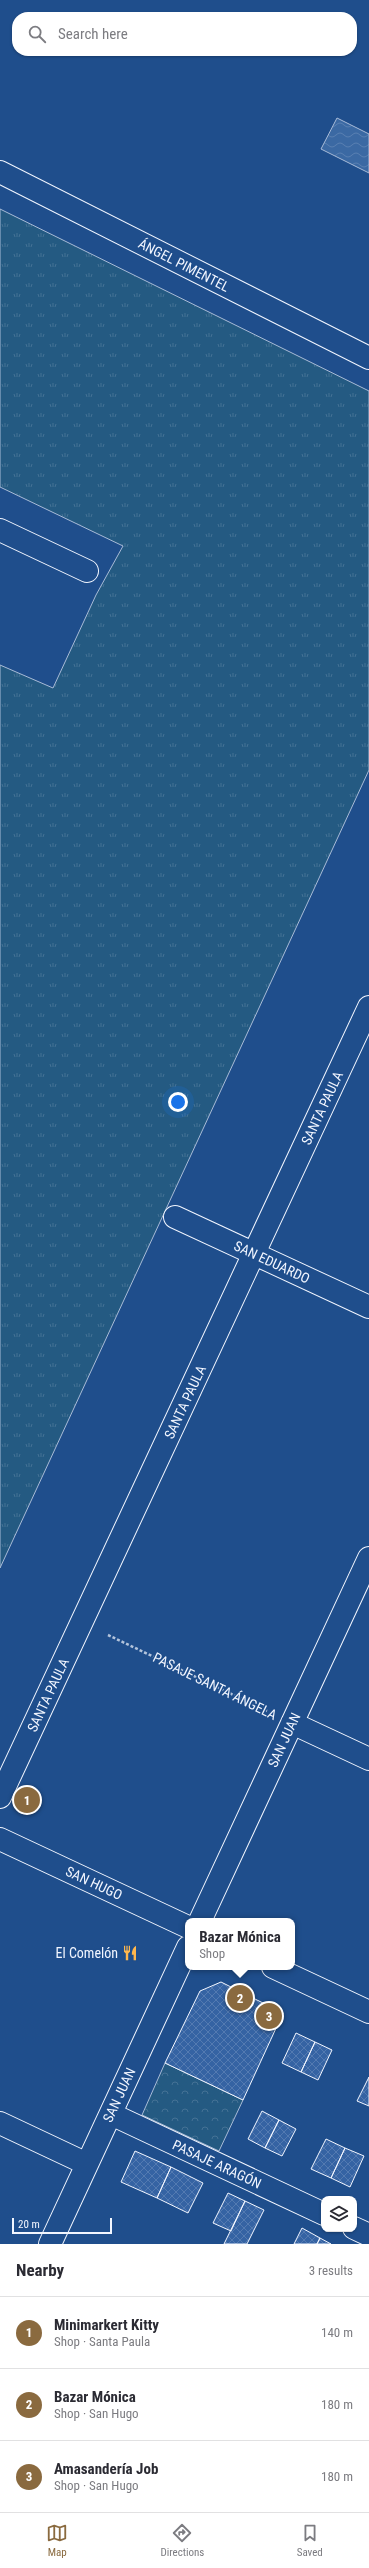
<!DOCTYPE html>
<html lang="en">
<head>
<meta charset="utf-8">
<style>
  :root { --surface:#fff; --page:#f2f2f3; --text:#2b2b33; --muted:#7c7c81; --line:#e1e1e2; --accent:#8a6a3f }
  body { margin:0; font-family:"Roboto Condensed",sans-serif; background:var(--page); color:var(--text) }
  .controls { position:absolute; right:12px; bottom:12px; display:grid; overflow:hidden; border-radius:8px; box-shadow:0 1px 3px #0004 }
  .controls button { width:36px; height:36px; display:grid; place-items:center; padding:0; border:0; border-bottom:1px solid var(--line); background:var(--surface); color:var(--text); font:20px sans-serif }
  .scale { position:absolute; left:12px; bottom:10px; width:100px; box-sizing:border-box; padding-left:4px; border:2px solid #f2f6ff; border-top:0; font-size:11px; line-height:14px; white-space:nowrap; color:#f2f6ff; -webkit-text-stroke:3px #1f4e8c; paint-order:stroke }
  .you { position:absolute; left:178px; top:1102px; width:14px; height:14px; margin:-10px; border:3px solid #fff; border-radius:50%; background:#1a73e8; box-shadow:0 0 0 6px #1a73e833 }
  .badge { display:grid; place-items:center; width:26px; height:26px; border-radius:50%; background:var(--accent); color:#fff; font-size:13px; font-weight:700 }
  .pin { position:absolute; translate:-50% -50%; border:2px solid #fff; box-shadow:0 1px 4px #0006 }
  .popup { position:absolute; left:185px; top:1918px; width:110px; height:52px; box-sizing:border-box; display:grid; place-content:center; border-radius:8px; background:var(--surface); filter:drop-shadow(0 1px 3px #0005); font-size:13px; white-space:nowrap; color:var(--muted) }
  .popup b { font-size:15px; color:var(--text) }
  .popup::after { content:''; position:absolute; left:50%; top:100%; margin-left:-8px; border:8px solid transparent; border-top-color:var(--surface) }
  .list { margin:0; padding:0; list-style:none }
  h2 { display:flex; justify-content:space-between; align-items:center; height:52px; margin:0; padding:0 16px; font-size:17px }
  h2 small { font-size:13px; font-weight:400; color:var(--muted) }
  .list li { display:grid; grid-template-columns:26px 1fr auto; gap:12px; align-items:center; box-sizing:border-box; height:72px; padding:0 16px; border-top:1px solid var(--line) }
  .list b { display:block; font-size:15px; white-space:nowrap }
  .list p { margin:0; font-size:13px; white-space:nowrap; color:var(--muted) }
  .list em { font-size:13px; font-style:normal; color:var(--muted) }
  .icon { flex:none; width:22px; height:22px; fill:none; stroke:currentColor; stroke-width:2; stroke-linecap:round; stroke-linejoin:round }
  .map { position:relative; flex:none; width:369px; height:2244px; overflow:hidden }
  .search { position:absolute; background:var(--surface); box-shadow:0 1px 3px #0004; left:12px; right:12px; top:12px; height:44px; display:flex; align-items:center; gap:10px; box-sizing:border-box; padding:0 14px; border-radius:16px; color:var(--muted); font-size:15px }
  .sheet { height:268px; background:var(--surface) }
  nav { display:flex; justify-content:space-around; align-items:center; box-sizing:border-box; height:56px; border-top:1px solid var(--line); background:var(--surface); font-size:11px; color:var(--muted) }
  nav a { display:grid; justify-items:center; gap:2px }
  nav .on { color:var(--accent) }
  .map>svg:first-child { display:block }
  .grass { fill:url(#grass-tufts); stroke:#a8bbd7 }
  .park { fill:url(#park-crowns); stroke:#a8bbd7 }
  .water { fill:url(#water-waves); stroke:#a8bbd7 }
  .building { fill:url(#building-cross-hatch); stroke:#f2f6ff }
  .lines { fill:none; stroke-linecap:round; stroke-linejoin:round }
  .minor-casing { stroke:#f2f6ff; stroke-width:24 }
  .path { stroke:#b3c4dc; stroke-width:2.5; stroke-dasharray:3 2; stroke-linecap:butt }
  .minor { stroke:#1f4e8c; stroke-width:22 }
  .labels { text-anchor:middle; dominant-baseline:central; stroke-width:3; stroke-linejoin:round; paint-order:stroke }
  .street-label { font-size:14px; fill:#f2f6ff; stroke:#1f4e8c }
  .poi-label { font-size:14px; fill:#f2f6ff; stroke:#1f4e8c; text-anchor:end }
</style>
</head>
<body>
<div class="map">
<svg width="369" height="2244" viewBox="0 0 369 2244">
  <defs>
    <pattern id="grass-tufts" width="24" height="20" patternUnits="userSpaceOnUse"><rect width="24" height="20" fill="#245a82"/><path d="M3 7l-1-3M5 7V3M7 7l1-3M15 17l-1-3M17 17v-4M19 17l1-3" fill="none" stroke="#447295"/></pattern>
    <pattern id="park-crowns" width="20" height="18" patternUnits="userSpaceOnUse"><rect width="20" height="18" fill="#245a82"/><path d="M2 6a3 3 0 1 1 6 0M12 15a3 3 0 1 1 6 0" fill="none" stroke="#447295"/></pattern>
    <pattern id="water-waves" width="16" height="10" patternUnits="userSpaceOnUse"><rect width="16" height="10" fill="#3b69a3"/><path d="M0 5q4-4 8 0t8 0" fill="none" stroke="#587fb1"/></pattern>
    <pattern id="building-cross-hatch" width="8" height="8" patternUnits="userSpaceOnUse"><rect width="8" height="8" fill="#3563a3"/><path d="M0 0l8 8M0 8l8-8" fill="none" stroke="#537ab1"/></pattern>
  </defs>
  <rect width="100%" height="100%" fill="#1f4e8c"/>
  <path class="grass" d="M 0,209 L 369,391 L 369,770 L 0,1568 L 0,665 L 53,688 L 96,595 L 123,546 L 0,487 Z"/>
  <path class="park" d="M 165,2063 L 243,2100 L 219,2151 L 142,2115 Z"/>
  <path class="water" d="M 337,118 L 369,134 L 369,173 L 321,149 Z"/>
  <path class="building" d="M 221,1982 L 283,2013 L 243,2100 L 165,2063 L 200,1991 Z
    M 296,2033 L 315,2042 L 301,2072 L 282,2063 Z
    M 315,2042 L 332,2050 L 318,2080 L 301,2072 Z
    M 369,2077 L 369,2106 L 357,2101 Z
    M 262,2111 L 279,2120 L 265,2148 L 248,2139 Z
    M 279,2120 L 296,2129 L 282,2156 L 265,2148 Z
    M 326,2139 L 345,2148 L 331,2178 L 311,2169 Z
    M 345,2148 L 364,2156 L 350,2187 L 331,2178 Z
    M 135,2151 L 171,2167 L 157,2198 L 121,2182 Z
    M 171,2167 L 203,2183 L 188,2213 L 157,2198 Z
    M 228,2193 L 245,2201 L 231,2231 L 213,2223 Z
    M 245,2201 L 264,2210 L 247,2244 L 224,2244 Z
    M 302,2228 L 320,2238 L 317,2244 L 294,2244 Z
    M 320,2238 L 331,2244 L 317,2244 Z"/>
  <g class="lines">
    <g class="minor-casing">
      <path id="minor" d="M 0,172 L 369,358
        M 0,530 L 87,571
        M 175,1217 L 369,1307
        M 292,1723 L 369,1759
        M 0,1797 L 369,1007
        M 0,1839 L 188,1927
        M 200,1921 L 369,1558
        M 273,1967 L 369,2012
        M 111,2114 L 324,2214
        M 0,2123 L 87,2164
        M 354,2228 L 369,2235
        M 50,2244 L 188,1947"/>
    </g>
    <path class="path" d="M 108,1635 L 267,1711"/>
    <use href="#minor" class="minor"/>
  </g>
  <defs>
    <g id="restaurant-bare" transform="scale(1.2)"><path d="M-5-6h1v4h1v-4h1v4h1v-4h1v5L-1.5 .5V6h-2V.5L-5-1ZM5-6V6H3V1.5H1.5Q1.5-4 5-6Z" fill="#ffb74d" stroke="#1f4e8c" stroke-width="2.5" paint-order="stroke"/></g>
  </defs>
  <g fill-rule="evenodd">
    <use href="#restaurant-bare" x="130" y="1953"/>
  </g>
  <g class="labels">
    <g class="street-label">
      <text transform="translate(184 265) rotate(27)">ÁNGEL PIMENTEL</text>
      <text transform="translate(322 1108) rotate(-65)">SANTA PAULA</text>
      <text transform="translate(272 1262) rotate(25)">SAN EDUARDO</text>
      <text transform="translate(185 1402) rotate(-65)">SANTA PAULA</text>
      <text transform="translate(215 1686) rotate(26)">PASAJE SANTA ÁNGELA</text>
      <text transform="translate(48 1695) rotate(-65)">SANTA PAULA</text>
      <text transform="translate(284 1740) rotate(-65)">SAN JUAN</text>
      <text transform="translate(94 1883) rotate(25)">SAN HUGO</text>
      <text transform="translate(119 2095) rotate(-65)">SAN JUAN</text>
      <text transform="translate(217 2164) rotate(25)">PASAJE ARAGÓN</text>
    </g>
    <g class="poi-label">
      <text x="118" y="1953">El Comelón</text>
    </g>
  </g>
</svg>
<div class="controls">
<button><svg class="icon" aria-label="layers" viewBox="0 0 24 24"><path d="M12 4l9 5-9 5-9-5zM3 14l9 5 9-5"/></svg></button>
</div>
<div class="scale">20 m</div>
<div class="you"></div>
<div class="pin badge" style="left:27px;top:1800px">1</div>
<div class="pin badge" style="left:240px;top:1998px">2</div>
<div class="popup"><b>Bazar Mónica</b>Shop</div>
<div class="pin badge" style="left:269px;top:2016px">3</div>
<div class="search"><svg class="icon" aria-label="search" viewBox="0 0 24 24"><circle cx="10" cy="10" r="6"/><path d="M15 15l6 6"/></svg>Search here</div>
</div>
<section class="sheet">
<h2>Nearby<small>3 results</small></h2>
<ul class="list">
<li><span class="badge">1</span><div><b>Minimarkert Kitty</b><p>Shop · Santa Paula</p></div><em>140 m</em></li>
<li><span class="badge">2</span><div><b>Bazar Mónica</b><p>Shop · San Hugo</p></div><em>180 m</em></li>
<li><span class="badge">3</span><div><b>Amasandería Job</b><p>Shop · San Hugo</p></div><em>180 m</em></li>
</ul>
</section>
<nav>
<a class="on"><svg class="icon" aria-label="map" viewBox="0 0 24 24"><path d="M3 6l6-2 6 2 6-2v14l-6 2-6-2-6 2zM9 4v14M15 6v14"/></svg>Map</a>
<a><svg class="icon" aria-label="directions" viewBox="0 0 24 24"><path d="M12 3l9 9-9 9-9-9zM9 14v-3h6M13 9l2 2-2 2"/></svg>Directions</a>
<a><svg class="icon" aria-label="saved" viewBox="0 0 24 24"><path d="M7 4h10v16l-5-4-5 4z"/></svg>Saved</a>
</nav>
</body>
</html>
